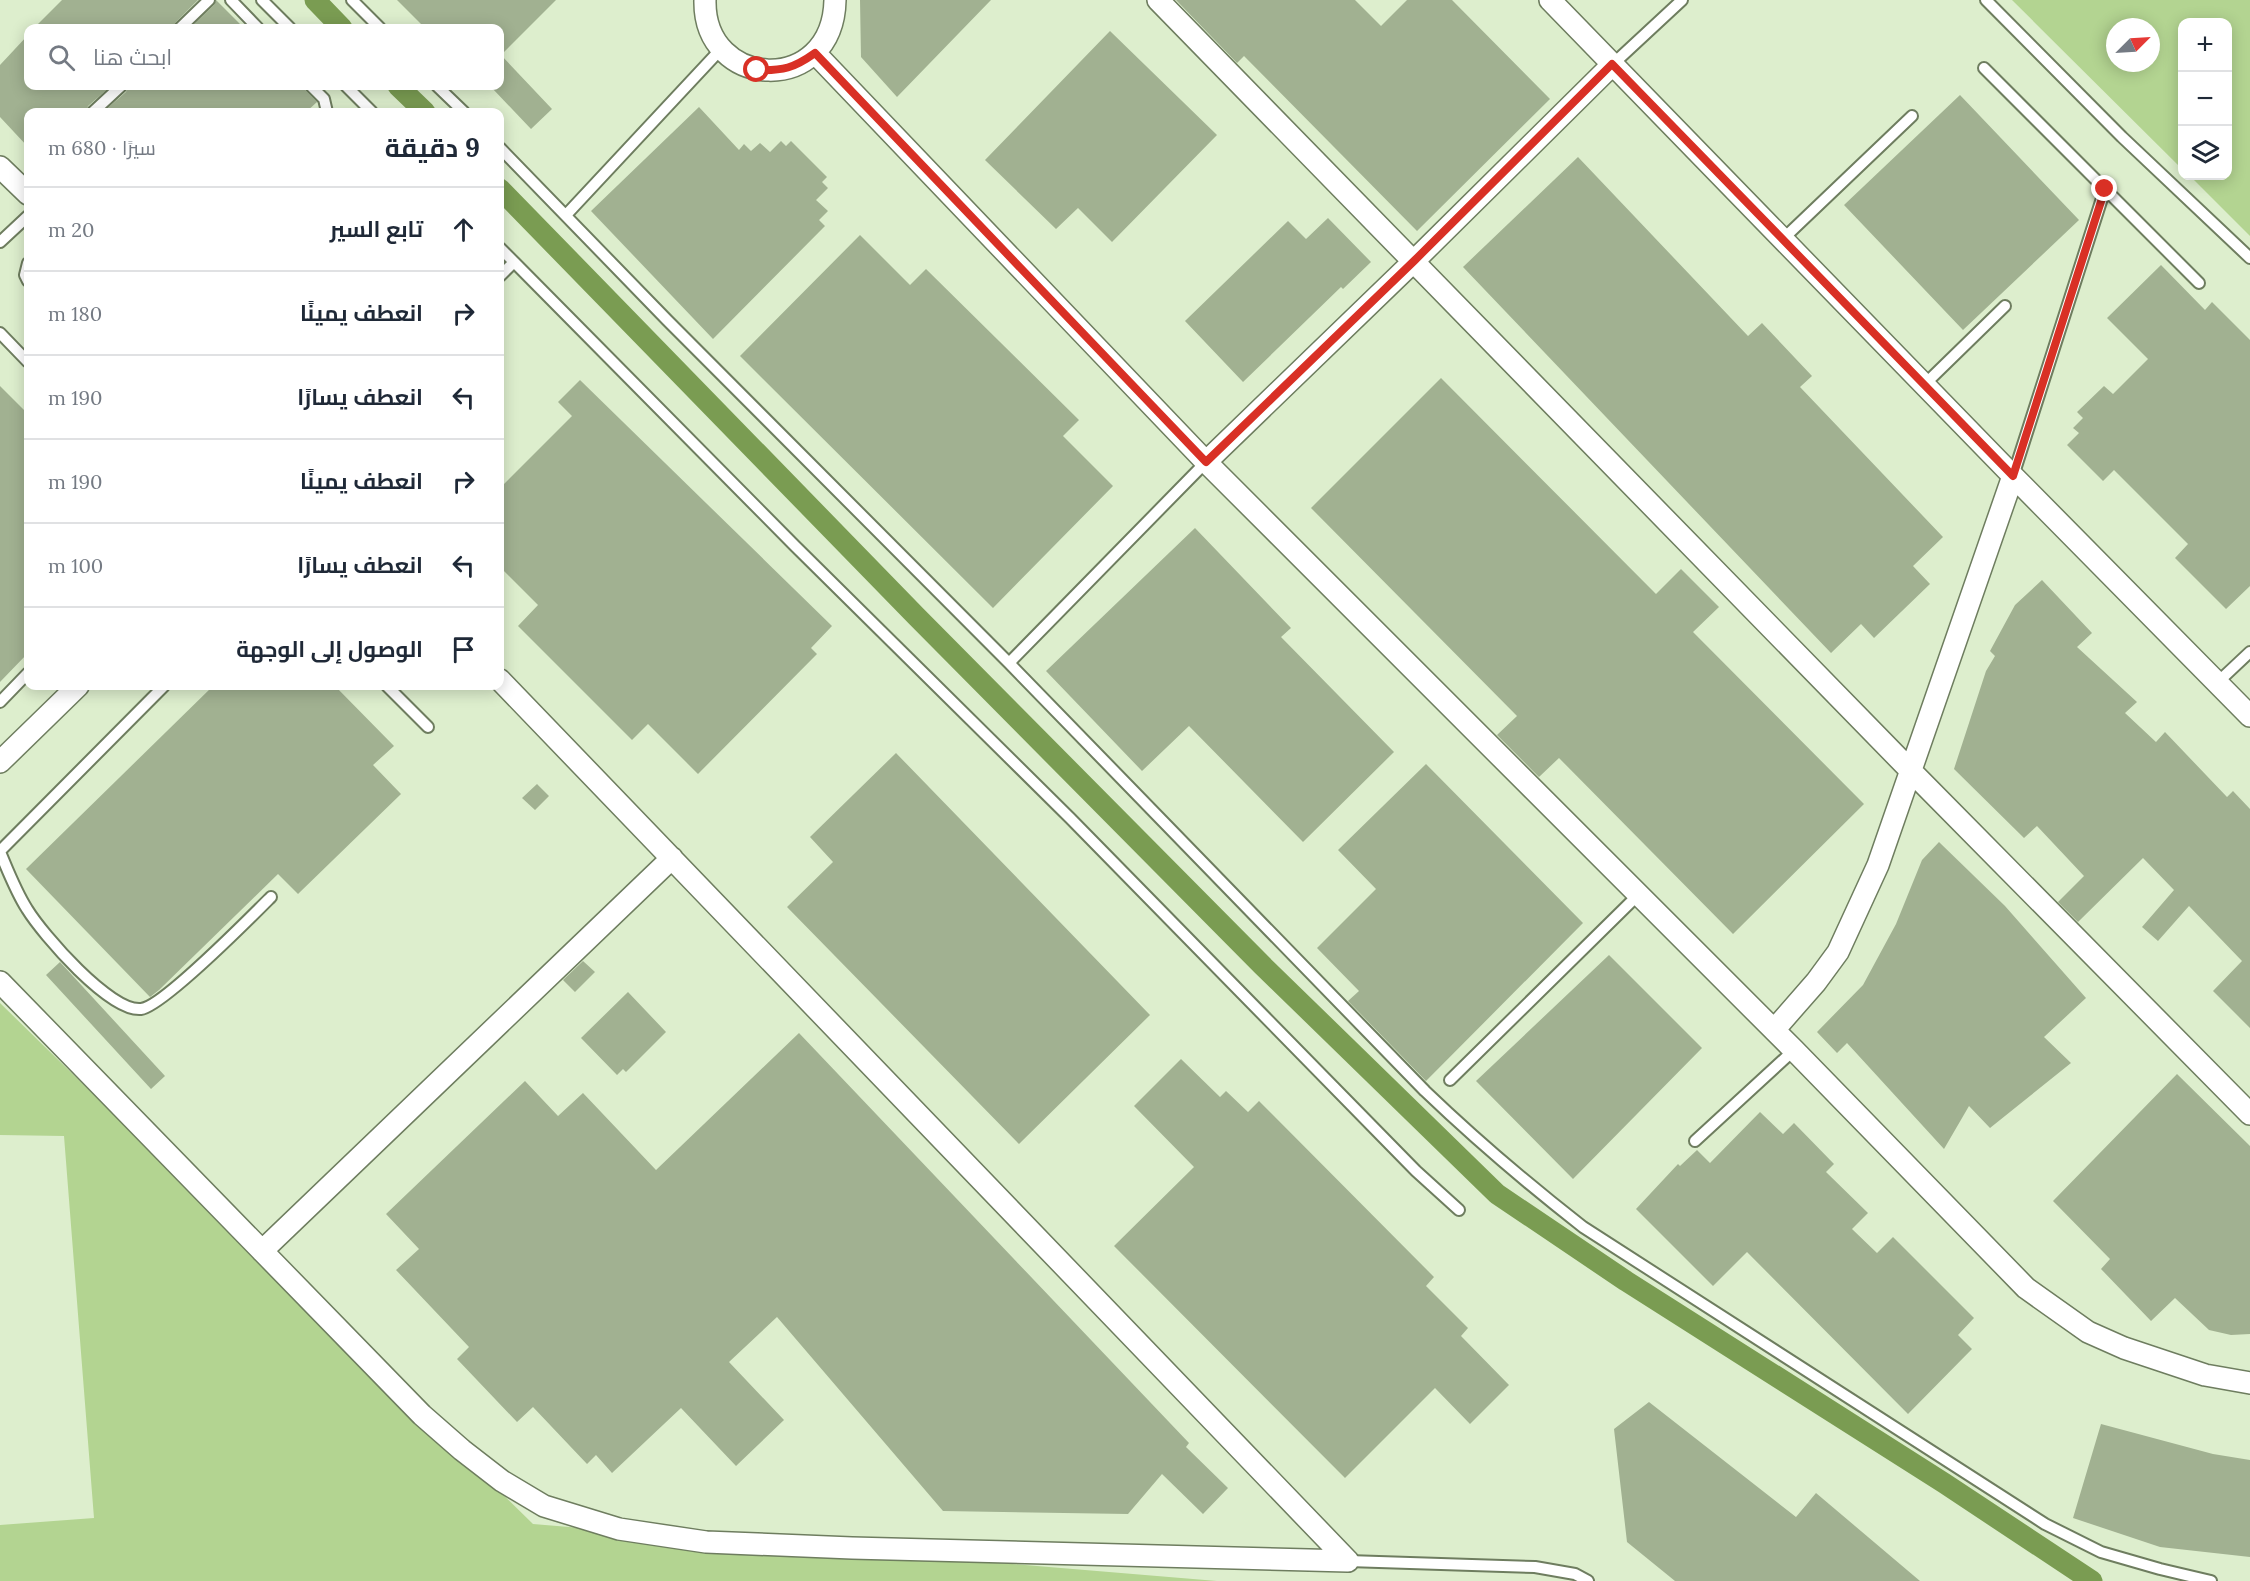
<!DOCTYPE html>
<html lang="ar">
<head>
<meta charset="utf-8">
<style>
  :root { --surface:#fff; --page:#f6f6f7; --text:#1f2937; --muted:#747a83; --line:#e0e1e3 }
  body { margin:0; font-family:Lora,Cairo,serif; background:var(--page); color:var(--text); direction:rtl }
  .controls { position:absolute; right:18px; top:18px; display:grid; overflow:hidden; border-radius:12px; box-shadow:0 3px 15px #0003 }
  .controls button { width:54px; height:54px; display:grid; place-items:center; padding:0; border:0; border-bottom:2px solid var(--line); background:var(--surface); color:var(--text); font:30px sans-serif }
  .compass { position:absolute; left:2106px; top:18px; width:54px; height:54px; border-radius:50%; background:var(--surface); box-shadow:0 3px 15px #0003; rotate:66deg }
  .stop { position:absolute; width:18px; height:18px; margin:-14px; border:4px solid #d93025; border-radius:50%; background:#fff }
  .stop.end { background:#d93025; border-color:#fff; box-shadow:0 2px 6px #0008 }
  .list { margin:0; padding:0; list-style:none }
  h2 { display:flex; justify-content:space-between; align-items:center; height:78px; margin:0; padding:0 24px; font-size:26px }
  h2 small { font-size:20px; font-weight:400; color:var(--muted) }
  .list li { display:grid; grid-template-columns:39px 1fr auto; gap:18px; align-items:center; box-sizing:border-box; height:84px; padding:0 24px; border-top:2px solid var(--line) }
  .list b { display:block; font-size:22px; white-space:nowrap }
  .list em { font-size:20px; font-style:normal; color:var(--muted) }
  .icon { flex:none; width:33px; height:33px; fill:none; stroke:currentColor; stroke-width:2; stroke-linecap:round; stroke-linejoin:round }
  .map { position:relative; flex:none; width:2250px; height:1581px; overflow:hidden; direction:ltr }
  .search { position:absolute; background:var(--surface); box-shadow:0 3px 15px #0003; left:24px; top:24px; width:480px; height:66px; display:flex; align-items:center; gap:15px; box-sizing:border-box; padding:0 21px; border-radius:12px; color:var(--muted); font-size:22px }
  .panel { position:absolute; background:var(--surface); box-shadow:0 3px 15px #0003; left:24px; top:108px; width:480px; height:582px; border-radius:12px; direction:rtl }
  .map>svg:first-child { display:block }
  .green { fill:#b3d491; fill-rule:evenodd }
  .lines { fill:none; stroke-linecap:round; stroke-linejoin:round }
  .canal { stroke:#7a9c52; stroke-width:21 }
  .building { fill:#a1b191 }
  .service-casing { stroke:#6e7d5f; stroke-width:14 }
  .minor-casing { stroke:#6e7d5f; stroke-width:24 }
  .service { stroke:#fff; stroke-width:10 }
  .minor { stroke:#fff; stroke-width:21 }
  .route { stroke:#d93025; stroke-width:8 }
</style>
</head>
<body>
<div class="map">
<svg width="2250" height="1581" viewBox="0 0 2250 1581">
  <rect width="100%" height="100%" fill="#ddeecd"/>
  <path class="green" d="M 2012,0 L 2250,0 L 2250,236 L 2190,176 L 2228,176 L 2228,22 L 2182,22 L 2182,169 ZM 2115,27 L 2151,27 L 2151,63 L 2115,63 Z
    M 0,1003 L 533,1524 L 1217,1581 L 0,1581 L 0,1525 L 94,1518 L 64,1136 L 0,1135 Z"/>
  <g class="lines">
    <path class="canal" d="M 315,0 L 342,28
      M 398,86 L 425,112
      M 500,189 L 917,617 L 1262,965 L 1497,1194 L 1626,1281 L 1944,1483 L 2092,1581"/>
  </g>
  <path class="building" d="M 62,0 L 198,0 L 175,23 L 173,28 L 34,28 Z
    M 216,0 L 244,28 L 190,28 L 214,5 Z
    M 397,0 L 556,0 L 501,55 L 552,109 L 531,129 L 492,88 L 500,86 L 500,28 L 425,28 Z
    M 860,0 L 991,0 L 897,97 L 861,57 Z
    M 1176,0 L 1355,0 L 1381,26 L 1407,0 L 1452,0 L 1550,99 L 1417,231 L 1244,56 L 1237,63 Z
    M 1110,31 L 1217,135 L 1112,242 L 1078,208 L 1056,229 L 985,160 Z
    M 28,35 L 28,86 L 111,86 L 88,106 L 86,112 L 28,112 L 28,147 L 0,117 L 0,65 Z
    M 128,86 L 301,86 L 317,102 L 306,112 L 103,112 L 126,92 Z
    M 1960,95 L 2079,220 L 1963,330 L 1844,205 Z
    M 699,107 L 739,150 L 744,144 L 751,151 L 760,143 L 770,152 L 781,141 L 786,146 L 791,141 L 827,177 L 822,182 L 828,188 L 816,200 L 828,211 L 819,220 L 825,226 L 713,339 L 591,211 Z
    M 1578,157 L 1748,336 L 1762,323 L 1812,376 L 1800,387 L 1943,537 L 1913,566 L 1930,584 L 1874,638 L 1861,624 L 1831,653 L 1463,267 Z
    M 1328,218 L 1371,262 L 1343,289 L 1341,287 L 1243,382 L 1185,321 L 1288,221 L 1306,239 Z
    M 860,235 L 910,285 L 926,269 L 1079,420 L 1063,436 L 1113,486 L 993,608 L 740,356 Z
    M 2161,265 L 2205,310 L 2212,302 L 2250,340 L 2250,586 L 2226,609 L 2175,558 L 2188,544 L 2114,470 L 2103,481 L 2067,445 L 2079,433 L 2073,428 L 2083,418 L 2077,412 L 2104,386 L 2113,394 L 2148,359 L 2107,318 Z
    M 1441,378 L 1656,594 L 1681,569 L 1719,607 L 1693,632 L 1864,804 L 1733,934 L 1559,758 L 1539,777 L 1497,735 L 1517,716 L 1311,508 Z
    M 580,380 L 832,626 L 811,648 L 817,654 L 698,774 L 648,724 L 632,740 L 518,626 L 538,605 L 500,567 L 500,488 L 572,416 L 558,402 Z
    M 0,386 L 28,414 L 28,653 L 0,682 Z
    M 1195,528 L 1291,628 L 1281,637 L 1394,752 L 1303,842 L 1189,726 L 1142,771 L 1046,671 Z
    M 2042,580 L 2092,633 L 2077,647 L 2137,702 L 2125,713 L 2156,742 L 2165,732 L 2227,797 L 2233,791 L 2250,809 L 2250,1028 L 2213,991 L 2242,961 L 2189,906 L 2158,941 L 2142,927 L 2174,890 L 2143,858 L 2078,922 L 2058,902 L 2084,876 L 2037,826 L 2024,838 L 1954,769 L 1986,671 L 1995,656 L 1990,651 L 2015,605 Z
    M 213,686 L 335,686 L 394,746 L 373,765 L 401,794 L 298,894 L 278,874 L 159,990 L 150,997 L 26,869 Z
    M 896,753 L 1150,1015 L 1019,1144 L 787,907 L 833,862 L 810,837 Z
    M 1426,764 L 1583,923 L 1426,1081 L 1348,1001 L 1359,991 L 1317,948 L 1376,889 L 1338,850 Z
    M 537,784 L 549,796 L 535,810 L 522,798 Z
    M 1939,842 L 2005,906 L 2086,998 L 2044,1037 L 2071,1063 L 1990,1128 L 1969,1106 L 1944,1149 L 1847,1043 L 1837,1053 L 1817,1032 L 1863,985 L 1896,924 L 1922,860 Z
    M 1609,955 L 1702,1048 L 1573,1179 L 1476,1081 Z
    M 583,961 L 595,972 L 575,992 L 563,980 Z
    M 60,962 L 165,1076 L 151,1089 L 46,975 Z
    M 628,992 L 666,1032 L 626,1072 L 623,1069 L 617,1075 L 581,1038 Z
    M 799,1033 L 1189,1443 L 1186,1447 L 1228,1488 L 1203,1514 L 1162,1474 L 1128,1514 L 943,1511 L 777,1317 L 729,1362 L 784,1420 L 736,1466 L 681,1408 L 612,1473 L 596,1455 L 587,1464 L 533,1407 L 517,1422 L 457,1359 L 469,1347 L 396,1270 L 419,1249 L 386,1214 L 525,1081 L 558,1116 L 583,1093 L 656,1170 Z
    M 1181,1059 L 1220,1097 L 1226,1091 L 1248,1112 L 1259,1101 L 1434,1277 L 1426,1286 L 1468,1328 L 1461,1336 L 1509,1385 L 1470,1424 L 1435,1388 L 1345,1478 L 1114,1246 L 1194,1167 L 1134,1106 Z
    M 2177,1074 L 2250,1146 L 2250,1334 L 2231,1335 L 2209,1330 L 2175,1298 L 2151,1321 L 2101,1269 L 2110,1259 L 2053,1201 Z
    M 1760,1112 L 1783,1134 L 1794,1123 L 1834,1164 L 1826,1172 L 1868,1213 L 1852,1229 L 1877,1253 L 1893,1237 L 1974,1318 L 1958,1335 L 1972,1349 L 1908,1414 L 1747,1252 L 1713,1286 L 1636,1209 L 1678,1164 L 1680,1166 L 1697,1150 L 1710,1163 Z
    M 1649,1402 L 1796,1517 L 1816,1493 L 1920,1581 L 1675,1581 L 1627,1542 L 1614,1429 Z
    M 2101,1424 L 2213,1454 L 2250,1460 L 2250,1557 L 2160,1547 L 2073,1518 Z"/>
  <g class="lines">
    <g class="service-casing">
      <path id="service" d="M 231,0 L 258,28
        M 262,0 L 290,28
        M 352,0 L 380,28
        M 1986,0 L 2122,137 L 2250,258
        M 180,28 L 209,0
        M 1612,65 L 1682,0
        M 1984,68 L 2199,283
        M 311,86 L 324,99 L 327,112
        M 346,86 L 372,112
        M 437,86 L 464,112
        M 93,112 L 121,86
        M 500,148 L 667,320 L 1009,663 L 1425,1091 C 1475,1139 1528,1184 1583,1227 L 2045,1524 L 2101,1552 L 2160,1569 L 2211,1581
        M 566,215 L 721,49
        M 1783,239 L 1912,116
        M 0,242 L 28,216
        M 500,248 L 514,262 L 500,276
        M 514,262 L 795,546 L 1070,818 L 1416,1171 L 1459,1210
        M 28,263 L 25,275 L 28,281
        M 0,333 L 28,362
        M 1924,385 L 2005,306
        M 2013,476 L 2105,189
        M 1009,663 L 1206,462
        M 2218,682 L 2250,652
        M 387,686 L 428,727
        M 0,702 L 28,673
        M 0,851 L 164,686
        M 0,852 C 8,871 16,892 27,909 C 43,935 110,1012 141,1009 C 162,1007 251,917 271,897
        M 1450,1080 L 1639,894
        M 1695,1141 L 1794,1050
        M 1348,1561 L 1535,1567 L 1575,1574 L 1588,1581"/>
    </g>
    <g class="minor-casing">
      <path id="minor" d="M 705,0 C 703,90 833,97 835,0
        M 1158,0 L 1911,771 L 2250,1114
        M 1550,0 L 2013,476 L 2250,716
        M 815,53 L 1206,462 L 1794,1050 L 2026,1288 L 2088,1332 L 2124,1348 L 2205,1375 L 2250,1383
        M 0,167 L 28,194
        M 1206,462 L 1414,261 L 1612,65
        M 500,680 L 1348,1561
        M 0,762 L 78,686
        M 0,982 L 422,1415 L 462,1450 L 502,1481 L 544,1506 L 619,1529 L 706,1542 L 852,1548 L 1348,1561
        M 1774,1030 L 1816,982 L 1838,952 L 1878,865 L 2013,476
        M 262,1251 L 672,858"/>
    </g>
    <use href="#service" class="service"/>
    <use href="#minor" class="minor"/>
  </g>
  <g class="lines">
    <path class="route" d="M 757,70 C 783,71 794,68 815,53 L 1206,462 L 1414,261 L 1612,64 L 2013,476 L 2105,189"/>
  </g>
</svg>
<div class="controls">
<button>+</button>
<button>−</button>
<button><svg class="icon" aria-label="layers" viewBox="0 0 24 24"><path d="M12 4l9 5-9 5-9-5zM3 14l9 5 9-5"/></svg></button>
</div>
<svg class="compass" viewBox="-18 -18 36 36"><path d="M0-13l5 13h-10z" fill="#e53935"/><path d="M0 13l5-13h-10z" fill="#747a83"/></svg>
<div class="stop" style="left:757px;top:70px"></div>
<div class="stop end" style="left:2105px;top:189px"></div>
<div class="search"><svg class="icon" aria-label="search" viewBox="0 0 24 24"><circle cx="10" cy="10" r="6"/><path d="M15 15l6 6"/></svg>ابحث هنا</div>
<section class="panel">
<h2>9 دقيقة<small>سيرًا · 680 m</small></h2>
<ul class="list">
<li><svg class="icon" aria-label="ahead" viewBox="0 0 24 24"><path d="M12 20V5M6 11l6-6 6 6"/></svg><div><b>تابع السير</b></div><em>20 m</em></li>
<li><svg class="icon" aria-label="right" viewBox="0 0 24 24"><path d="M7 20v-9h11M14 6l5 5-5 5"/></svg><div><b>انعطف يمينًا</b></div><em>180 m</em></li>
<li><svg class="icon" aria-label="left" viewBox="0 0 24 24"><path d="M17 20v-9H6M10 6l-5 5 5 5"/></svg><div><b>انعطف يسارًا</b></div><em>190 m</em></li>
<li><svg class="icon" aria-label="right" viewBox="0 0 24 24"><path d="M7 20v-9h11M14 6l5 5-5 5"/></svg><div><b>انعطف يمينًا</b></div><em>190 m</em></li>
<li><svg class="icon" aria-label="left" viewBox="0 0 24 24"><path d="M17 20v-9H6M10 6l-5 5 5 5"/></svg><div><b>انعطف يسارًا</b></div><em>100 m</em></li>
<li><svg class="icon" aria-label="arrive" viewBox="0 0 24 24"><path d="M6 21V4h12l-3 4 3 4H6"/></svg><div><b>الوصول إلى الوجهة</b></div></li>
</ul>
</section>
</div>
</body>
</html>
